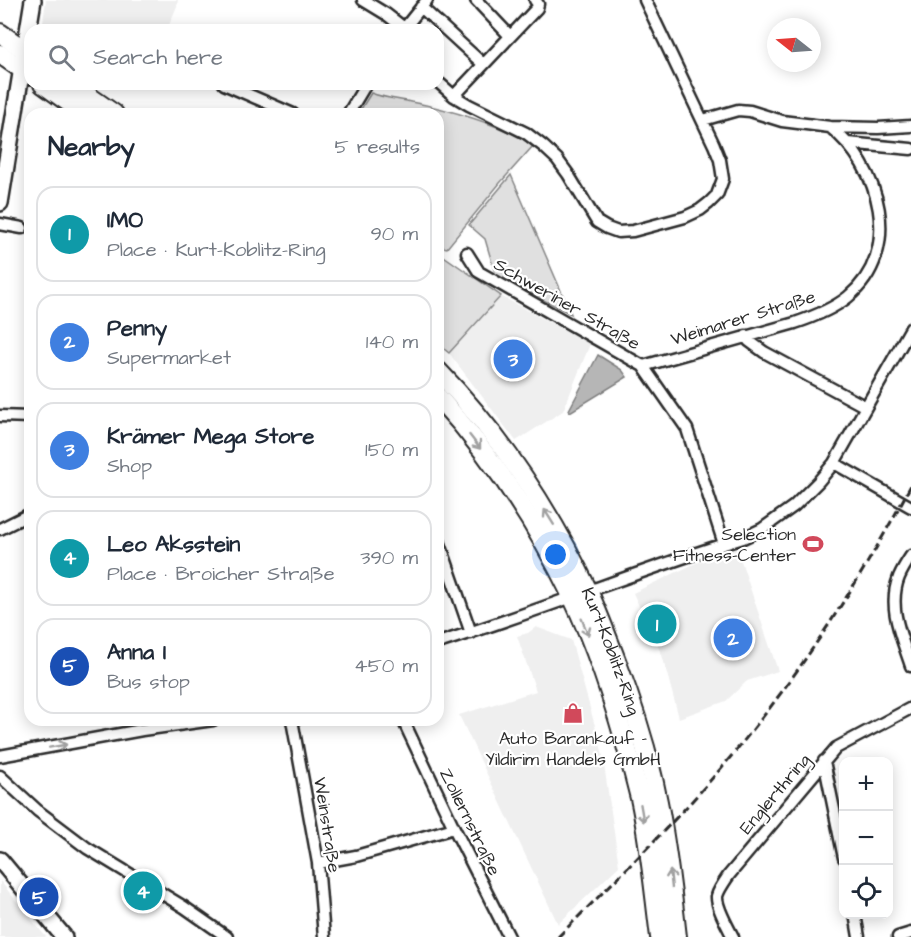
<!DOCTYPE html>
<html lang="en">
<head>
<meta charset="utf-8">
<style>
  :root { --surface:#fff; --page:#f2f2f3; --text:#1f2937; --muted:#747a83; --line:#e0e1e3; --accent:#0b8043 }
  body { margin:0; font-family:"Architects Daughter",sans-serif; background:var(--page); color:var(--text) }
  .controls { position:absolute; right:18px; bottom:18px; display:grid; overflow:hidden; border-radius:12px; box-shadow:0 3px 15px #0003 }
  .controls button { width:54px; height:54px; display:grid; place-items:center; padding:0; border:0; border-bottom:2px solid var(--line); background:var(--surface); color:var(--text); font:30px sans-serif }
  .compass { position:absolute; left:767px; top:18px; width:54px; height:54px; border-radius:50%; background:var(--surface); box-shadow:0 3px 15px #0003; rotate:287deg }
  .you { position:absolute; left:556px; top:555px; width:21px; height:21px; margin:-15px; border:4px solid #fff; border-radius:50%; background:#1a73e8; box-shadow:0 0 0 9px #1a73e833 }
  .badge { display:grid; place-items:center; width:39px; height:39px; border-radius:50%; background:var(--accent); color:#fff; font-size:20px; font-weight:700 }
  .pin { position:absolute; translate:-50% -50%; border:3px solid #fff; box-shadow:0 2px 6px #0006 }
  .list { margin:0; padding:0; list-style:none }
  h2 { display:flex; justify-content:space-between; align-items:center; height:78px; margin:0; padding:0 24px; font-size:26px }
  h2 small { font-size:20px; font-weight:400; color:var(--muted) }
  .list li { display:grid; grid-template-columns:39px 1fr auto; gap:18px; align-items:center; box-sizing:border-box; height:96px; margin:0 12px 12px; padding:0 12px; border:2px solid var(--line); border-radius:18px }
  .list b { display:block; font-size:22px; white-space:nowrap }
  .list p { margin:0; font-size:20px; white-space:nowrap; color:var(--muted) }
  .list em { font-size:20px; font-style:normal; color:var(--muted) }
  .icon { flex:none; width:33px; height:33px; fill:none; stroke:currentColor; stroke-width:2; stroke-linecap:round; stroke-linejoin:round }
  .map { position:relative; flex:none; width:911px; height:937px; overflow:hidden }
  .search { position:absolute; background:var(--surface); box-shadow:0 3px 15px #0003; left:24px; top:24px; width:420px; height:66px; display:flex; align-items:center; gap:15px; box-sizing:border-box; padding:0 21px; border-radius:18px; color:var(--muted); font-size:22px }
  .panel { position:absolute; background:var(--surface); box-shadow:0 3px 15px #0003; left:24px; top:108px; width:420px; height:618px; border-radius:18px }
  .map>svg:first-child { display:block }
  .built { fill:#efefef }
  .green { fill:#e0e0e0; stroke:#868686; stroke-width:1.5 }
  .water { fill:#b6b6b6; stroke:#7e7e7e; stroke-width:1.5 }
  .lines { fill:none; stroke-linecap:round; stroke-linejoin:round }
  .street-casing { stroke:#2b2b2b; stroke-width:15 }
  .secondary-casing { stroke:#2b2b2b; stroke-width:20 }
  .primary-casing { stroke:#2b2b2b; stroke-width:22 }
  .street { stroke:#fff; stroke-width:10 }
  .secondary { stroke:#fff; stroke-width:15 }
  .primary { stroke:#fff; stroke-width:18 }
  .rail { stroke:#2b2b2b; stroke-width:3; stroke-dasharray:9 4.5; stroke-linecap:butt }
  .oneway { stroke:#a0a0a0 }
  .labels { text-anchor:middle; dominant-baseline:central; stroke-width:4.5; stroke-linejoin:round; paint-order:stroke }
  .street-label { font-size:18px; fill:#2b2b2b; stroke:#fff }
  .poi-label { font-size:18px; fill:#2b2b2b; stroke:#fff; text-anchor:end }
</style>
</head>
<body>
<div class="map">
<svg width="911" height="937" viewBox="0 0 911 937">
  <rect width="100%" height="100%" fill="#fff"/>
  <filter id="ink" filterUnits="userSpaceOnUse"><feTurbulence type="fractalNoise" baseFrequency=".0167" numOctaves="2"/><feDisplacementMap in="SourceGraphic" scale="12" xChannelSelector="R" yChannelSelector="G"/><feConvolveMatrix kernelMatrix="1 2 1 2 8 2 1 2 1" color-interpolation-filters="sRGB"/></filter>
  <g filter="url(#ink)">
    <path class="built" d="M 46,0 L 178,0 L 177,6 L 167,30 L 42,30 Z
      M 501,296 L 590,344 L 563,411 L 516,441 L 449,353 Z
      M 737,549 L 778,671 L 747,681 L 726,701 L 679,718 L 662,655 L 633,593 L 696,563 Z
      M 536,627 L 571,640 L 602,751 L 619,866 L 558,924 L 459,715 L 536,691 L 517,636 L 528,633 Z
      M 0,881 L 46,937 L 0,937 Z"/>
    <path class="green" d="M 371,93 C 384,98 397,99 411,102 C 444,108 507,126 533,146 L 500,183 L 447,248 L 438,246 L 438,114 L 358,114 Z
      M 511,175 L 571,314 L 496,276 L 485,239 L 469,225 Z
      M 438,252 L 501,296 L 449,353 L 438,344 Z"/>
    <path class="water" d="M 598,355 L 622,370 L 627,377 L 570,412 L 569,410 Z"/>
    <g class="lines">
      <g class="street-casing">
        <path id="street" d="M 363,0 L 386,14 L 404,28
          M 476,0 L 510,36
          M 421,7 L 483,64
          M 403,30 L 427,0
          M 438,82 L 454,96 L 469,105 L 526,133 L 543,146 L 557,159 L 568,174 L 597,222 L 607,228 L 618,232 L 633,231 L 685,217 L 700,210 L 709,203 L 717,195 L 723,179 L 720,160 L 714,145 L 645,0
          M 224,84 L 293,114
          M 454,96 L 537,8 L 538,4 L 535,0
          M 348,114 L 366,84
          M 703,120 L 738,110 L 750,111 L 782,121 L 830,127 L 878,128 L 911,126
          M 847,143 L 911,149
          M 0,224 L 22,228
          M 467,253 L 479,272 L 643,366 L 687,429 L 724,544
          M 746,336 L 749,341 L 764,352 L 866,407
          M 643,366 L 795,323 C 813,317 833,309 848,297 C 904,251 880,166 830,127
          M 0,416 L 30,417
          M 834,463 L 911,507
          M 0,529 L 30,514
          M 438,538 L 471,633
          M 911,556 C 907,562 902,570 899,577 C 887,607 902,638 911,666
          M 438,643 C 540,611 640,570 743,538 L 762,529 L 794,506 L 818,482 L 834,463 L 911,328
          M 292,720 L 318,863 L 324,937
          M 403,720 L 454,828 L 509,937
          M 0,756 L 142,730 L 213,720
          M 824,761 L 844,858
          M 0,776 L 38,811 L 87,848 L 184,907 L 227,937
          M 318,863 L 356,856 L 454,828
          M 855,914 L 859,937
          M 733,937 C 728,927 716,907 717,896 C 719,889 725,881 729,875 L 836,748 L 911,708
          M 898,937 L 911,933"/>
      </g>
      <g class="secondary-casing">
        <path id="secondary" d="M 0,203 L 33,0
          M 0,860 L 64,937"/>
      </g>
      <g class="primary-casing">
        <g id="primary">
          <path d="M 0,33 L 30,54"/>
          <path d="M 0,54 L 30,75"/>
          <path d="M 43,84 L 85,114"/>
          <path d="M 71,84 L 114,114"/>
          <path id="s1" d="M 438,371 C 500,435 550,511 588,591 C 599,615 608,639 617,663 C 634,708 649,755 658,802 C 667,847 672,892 677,937"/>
          <path d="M 438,397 C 492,456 537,524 572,596 C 602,659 623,730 640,798 C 650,843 654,891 660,937"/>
        </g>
      </g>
      <use href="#street" class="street"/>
      <use href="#secondary" class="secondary"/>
      <use href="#primary" class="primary"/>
      <path class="rail" d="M 558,937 C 606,889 655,842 701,791 C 783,700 854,593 911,485"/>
    </g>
    <defs><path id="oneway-shaft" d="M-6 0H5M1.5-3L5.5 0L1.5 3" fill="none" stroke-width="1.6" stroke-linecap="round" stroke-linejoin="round" transform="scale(1.5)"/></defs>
    <g class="oneway">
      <use href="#oneway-shaft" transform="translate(475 442) rotate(52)"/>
      <use href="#oneway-shaft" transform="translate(549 517) rotate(-122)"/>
      <use href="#oneway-shaft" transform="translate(585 627) rotate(68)"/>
      <use href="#oneway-shaft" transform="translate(58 746) rotate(-10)"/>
      <use href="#oneway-shaft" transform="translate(642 813) rotate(80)"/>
      <use href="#oneway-shaft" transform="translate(671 879) rotate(-96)"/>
    </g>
  </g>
  <defs>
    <g id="stadium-bare" transform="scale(1.62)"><path d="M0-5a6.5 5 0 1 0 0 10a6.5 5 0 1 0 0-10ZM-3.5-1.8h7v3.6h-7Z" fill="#d1495b" stroke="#fff" stroke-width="2.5" paint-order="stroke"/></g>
    <g id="shop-bare" transform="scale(1.62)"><path d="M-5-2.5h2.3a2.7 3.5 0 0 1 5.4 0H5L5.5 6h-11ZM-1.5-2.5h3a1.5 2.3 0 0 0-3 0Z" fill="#d1495b" stroke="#fff" stroke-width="2.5" paint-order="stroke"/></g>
  </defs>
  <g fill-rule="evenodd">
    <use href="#stadium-bare" x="813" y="544"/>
    <use href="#shop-bare" x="573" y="713"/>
  </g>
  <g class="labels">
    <g class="street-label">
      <text transform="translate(567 304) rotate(30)">Schweriner Straße</text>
      <text transform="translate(743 318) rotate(-17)">Weimarer Straße</text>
      <text stroke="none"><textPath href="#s1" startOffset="332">Kurt-Koblitz-Ring</textPath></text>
      <text transform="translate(775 794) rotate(-50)">Englerthring</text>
      <text transform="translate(470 822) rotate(64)">Zollernstraße</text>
      <text transform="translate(327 825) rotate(81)">Weinstraße</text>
    </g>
    <g class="poi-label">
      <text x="796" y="534">Selection<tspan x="796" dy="21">Fitness-Center</tspan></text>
      <text x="573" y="738" text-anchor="middle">Auto Barankauf -<tspan x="573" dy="21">Yildirim Handels GmbH</tspan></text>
    </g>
  </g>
</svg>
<div class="controls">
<button>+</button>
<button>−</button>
<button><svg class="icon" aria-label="locate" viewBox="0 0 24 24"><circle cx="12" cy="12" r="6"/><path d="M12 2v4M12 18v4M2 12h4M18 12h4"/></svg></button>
</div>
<svg class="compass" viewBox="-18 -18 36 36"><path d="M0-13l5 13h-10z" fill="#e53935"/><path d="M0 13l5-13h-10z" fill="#747a83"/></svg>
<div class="you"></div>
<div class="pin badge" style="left:657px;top:624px;background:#0f9aa8">1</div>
<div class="pin badge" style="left:733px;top:638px;background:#3f7fe0">2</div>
<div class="pin badge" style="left:513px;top:359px;background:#3f7fe0">3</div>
<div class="pin badge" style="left:143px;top:891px;background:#0f9aa8">4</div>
<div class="pin badge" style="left:39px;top:897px;background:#1a4fb4">5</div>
<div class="search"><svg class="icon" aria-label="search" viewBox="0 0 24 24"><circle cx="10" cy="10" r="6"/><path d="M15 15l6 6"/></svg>Search here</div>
<section class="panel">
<h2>Nearby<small>5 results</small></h2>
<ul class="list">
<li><span class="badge" style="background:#0f9aa8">1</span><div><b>IMO</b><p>Place · Kurt-Koblitz-Ring</p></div><em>90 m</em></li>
<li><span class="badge" style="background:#3f7fe0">2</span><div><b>Penny</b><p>Supermarket</p></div><em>140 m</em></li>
<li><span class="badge" style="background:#3f7fe0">3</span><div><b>Krämer Mega Store</b><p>Shop</p></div><em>150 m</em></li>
<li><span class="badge" style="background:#0f9aa8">4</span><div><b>Leo Aksstein</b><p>Place · Broicher Straße</p></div><em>390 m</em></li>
<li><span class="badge" style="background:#1a4fb4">5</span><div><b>Anna I</b><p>Bus stop</p></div><em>450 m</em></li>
</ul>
</section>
</div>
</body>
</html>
